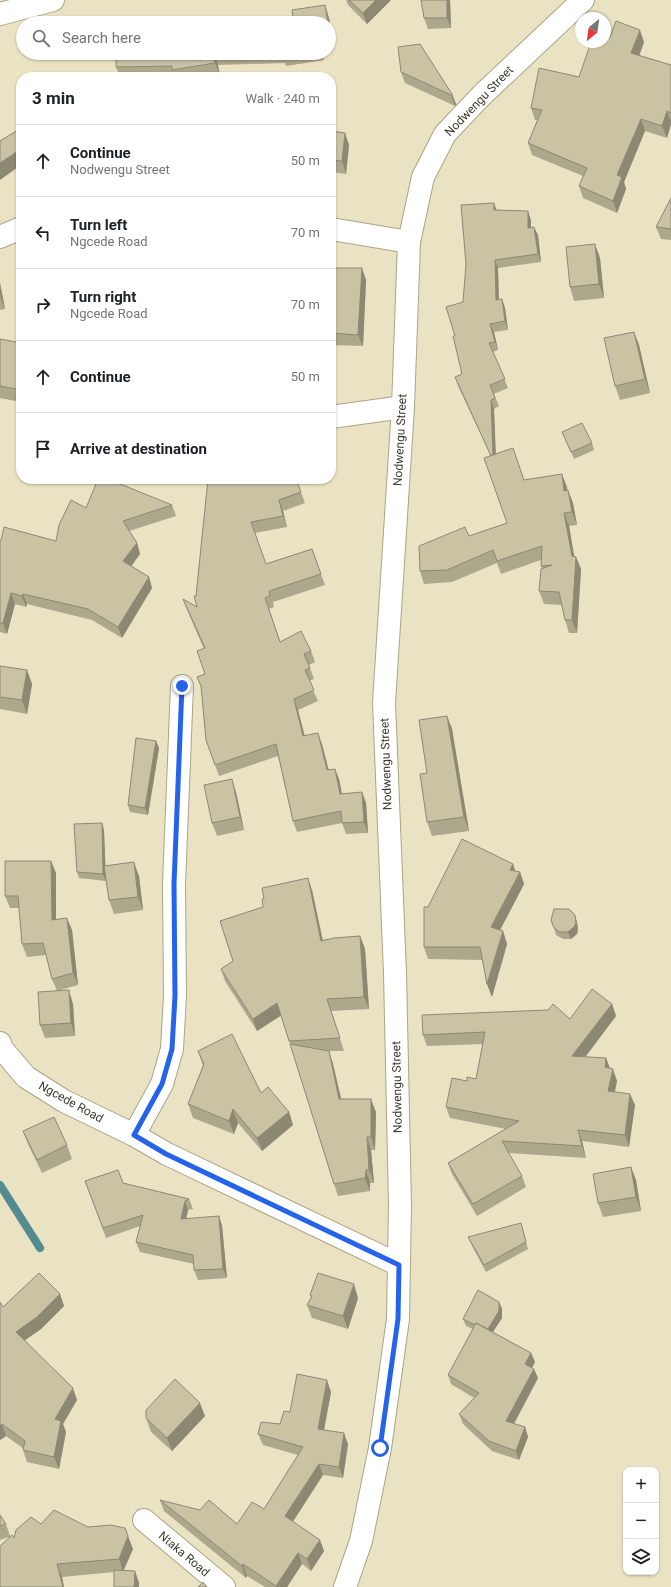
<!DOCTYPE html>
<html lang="en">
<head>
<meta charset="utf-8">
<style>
  :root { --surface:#fff; --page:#f2f2f2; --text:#202124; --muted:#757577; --line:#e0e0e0 }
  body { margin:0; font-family:Roboto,sans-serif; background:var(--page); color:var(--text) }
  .controls { position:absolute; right:12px; bottom:12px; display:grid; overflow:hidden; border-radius:8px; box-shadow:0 1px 3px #0004 }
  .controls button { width:36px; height:36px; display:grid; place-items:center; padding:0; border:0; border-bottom:1px solid var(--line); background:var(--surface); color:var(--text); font:20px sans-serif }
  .compass { position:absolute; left:575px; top:12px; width:36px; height:36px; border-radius:50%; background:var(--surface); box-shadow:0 1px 3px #0004; rotate:209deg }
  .stop { position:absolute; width:12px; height:12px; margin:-9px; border:3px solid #2563eb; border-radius:50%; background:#fff }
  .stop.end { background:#2563eb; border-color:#fff; box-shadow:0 1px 4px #0008 }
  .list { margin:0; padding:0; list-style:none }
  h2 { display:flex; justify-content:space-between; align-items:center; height:52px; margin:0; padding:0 16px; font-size:17px }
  h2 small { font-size:13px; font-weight:400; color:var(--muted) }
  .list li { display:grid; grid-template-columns:26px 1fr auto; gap:12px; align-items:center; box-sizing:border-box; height:72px; padding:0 16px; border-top:1px solid var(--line) }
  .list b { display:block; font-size:15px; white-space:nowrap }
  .list p { margin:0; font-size:13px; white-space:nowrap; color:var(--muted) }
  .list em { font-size:13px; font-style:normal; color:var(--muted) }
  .icon { flex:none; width:22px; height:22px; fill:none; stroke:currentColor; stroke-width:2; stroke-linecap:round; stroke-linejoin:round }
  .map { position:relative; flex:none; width:671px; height:1587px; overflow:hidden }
  .search { position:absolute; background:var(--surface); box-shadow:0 1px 3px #0004; left:16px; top:16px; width:320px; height:44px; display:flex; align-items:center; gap:10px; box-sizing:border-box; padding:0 14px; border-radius:22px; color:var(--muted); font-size:15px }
  .panel { position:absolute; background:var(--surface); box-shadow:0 1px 3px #0004; left:16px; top:72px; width:320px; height:412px; border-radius:16px }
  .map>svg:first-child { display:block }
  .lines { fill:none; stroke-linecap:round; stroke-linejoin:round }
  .stream { stroke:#528c8f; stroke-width:8 }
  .minor-casing { stroke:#aba485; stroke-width:24 }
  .minor { stroke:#fff; stroke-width:22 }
  .wall { fill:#ada78c }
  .shaded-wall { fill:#8d8872 }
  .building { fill:#c9c2a3; stroke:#8d8872 }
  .route { stroke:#2563eb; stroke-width:5 }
  .labels { text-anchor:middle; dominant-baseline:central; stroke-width:3; stroke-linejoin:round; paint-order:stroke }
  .street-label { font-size:12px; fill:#3d3a2d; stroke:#fff }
</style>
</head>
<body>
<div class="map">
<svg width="671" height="1587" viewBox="0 0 671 1587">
  <rect width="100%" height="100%" fill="#eae3c3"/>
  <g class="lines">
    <path class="stream" d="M 0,1185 L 40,1248"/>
    <g class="minor-casing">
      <path id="minor" d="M 0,14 L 53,0
        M 331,229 L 409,242
        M 0,237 L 21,228
        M 331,417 L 403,407
        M 0,1043 L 2,1049 L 26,1077 L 64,1101 L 134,1135 L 167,1154 L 399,1265
        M 134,1135 L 162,1084 L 172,1049 L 175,996 L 174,884 L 182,686
        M 144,1520 L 224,1587
        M 345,1587 L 361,1541 L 380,1448 L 398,1319 L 400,1205 L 395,973 L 384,703 L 403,407 L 409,242 L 423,177 L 445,134 L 482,95 L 583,0"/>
    </g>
    <use href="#minor" class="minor"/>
  </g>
  <path class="wall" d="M 346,0 L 391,0 L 367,24 L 348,5 Z
    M 450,0 L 451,28 L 428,29 L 424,18 Z
    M 325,5 L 329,18 L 334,45 L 329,46 L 329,23 L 210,21 L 293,18 Z
    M 610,37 L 644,42 L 639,55 L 671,65 L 671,124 L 667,138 L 645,131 L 624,182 L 626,189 L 617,213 L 583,198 L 579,186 L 583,176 L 532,155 L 528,143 L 537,120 L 535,120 L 531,108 L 579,77 Z
    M 51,53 L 323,53 L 324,60 L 286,66 L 285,63 L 218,65 L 220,76 L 211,77 L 120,77 L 116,67 L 116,56 L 53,59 Z
    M 401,72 L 452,94 L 456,104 L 455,106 L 405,83 Z
    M 331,131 L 345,133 L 349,145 L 346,174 L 331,172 Z
    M 671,198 L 671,240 L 661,239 L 656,227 Z
    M 496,210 L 531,220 L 531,227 L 538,235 L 541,262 L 498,268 L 499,300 L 502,299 L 505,308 L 508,330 L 494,332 L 498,350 L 493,352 L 508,388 L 494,394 L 499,406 L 494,409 L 496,454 L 524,480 L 567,487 L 567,491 L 573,503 L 577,525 L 569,526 L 574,557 L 576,557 L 581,569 L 577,633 L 569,633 L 565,620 L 562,605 L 544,604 L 539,591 L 542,569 L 541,566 L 541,560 L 501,574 L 497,563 L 452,582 L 424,584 L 420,571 L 469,536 L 507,523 L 491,456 L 458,386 L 455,377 L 462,374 L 455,336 L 463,302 Z
    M 600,258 L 604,298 L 574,301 L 570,287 Z
    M 331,268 L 362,268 L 366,280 L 363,346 L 331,345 Z
    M 0,283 L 5,309 L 0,310 Z
    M 634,332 L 639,345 L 650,393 L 620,400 L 615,386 Z
    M 0,339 L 21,343 L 21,402 L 0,398 Z
    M 562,432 L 592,443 L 594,450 L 574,459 Z
    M 208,479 L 296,479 L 305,503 L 283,511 L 287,527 L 255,533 L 266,564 L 312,549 L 325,585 L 273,602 L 274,607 L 269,609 L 280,641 L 311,651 L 315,662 L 309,665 L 314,679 L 309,681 L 318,701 L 298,710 L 305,736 L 322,744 L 329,770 L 335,769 L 339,779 L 342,794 L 362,792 L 366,803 L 368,833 L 346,834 L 342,823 L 297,832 L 293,821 L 278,756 L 219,776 L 206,740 L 205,674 L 204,649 L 187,610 L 183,599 L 197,607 L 196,596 Z
    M 172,505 L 176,516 L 129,531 L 137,543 L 140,554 L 131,566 L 149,577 L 152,588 L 122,638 L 92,620 L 27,604 L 26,607 L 15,604 L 7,634 L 0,632 L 0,540 L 56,541 Z
    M 0,666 L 27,670 L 32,684 L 27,714 L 0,709 Z
    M 447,716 L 452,729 L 469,831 L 432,836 L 427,822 Z
    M 156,741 L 159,748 L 148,815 L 130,812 L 128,805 Z
    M 236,792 L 244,830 L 217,836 L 212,823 Z
    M 102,823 L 104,830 L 105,866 L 139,876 L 143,910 L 114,914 L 109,900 L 106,876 L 106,881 L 79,878 L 77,872 Z
    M 51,861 L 56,873 L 56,919 L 72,930 L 78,985 L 57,991 L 52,979 L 46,955 L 27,957 L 22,944 L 19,908 L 10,908 L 5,896 Z
    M 513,864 L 515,871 L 520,872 L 524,884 L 500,930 L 503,931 L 507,944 L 492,997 L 487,984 L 482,960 L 428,959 L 424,947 L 428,907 Z
    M 312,890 L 323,940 L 360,936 L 365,949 L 369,1009 L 331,1011 L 344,1051 L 329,1051 L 333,1064 L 341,1099 L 376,1112 L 375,1150 L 371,1150 L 374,1183 L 370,1183 L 370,1191 L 338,1196 L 334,1184 L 281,1015 L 257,1031 L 225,981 L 221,969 L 233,961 L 263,907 Z
    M 577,922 L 578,930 L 577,934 L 571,939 L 563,939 L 556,935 L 554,928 Z
    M 73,1004 L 75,1036 L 45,1038 L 40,1025 Z
    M 612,1004 L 616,1016 L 585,1057 L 606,1058 L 610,1068 L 617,1081 L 615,1092 L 635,1105 L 629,1147 L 582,1141 L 586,1158 L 508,1153 L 522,1176 L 526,1187 L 477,1216 L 452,1174 L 448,1163 L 506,1129 L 450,1118 L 446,1107 L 467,1081 L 476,1079 L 483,1044 L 427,1046 L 423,1035 L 570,1019 Z
    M 198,1051 L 289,1112 L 293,1125 L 262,1151 L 238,1123 L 234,1134 L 193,1118 L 188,1104 L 203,1066 Z
    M 23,1131 L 67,1145 L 72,1159 L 42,1173 L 28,1144 Z
    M 631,1167 L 636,1180 L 641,1211 L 603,1217 L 598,1203 Z
    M 85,1181 L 123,1183 L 189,1199 L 193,1209 L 188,1210 L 186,1219 L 219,1216 L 222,1226 L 227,1278 L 198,1280 L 194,1270 L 194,1264 L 140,1252 L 136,1242 L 140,1226 L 106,1238 Z
    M 523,1230 L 528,1249 L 486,1272 L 471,1244 L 468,1237 Z
    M 60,1294 L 64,1306 L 41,1329 L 25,1340 L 77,1400 L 63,1424 L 66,1432 L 59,1469 L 27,1462 L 23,1450 L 24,1449 L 6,1436 L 0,1440 L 3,1307 Z
    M 310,1295 L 358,1298 L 348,1329 L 312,1318 L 307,1305 L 311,1298 Z
    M 499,1302 L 502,1309 L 502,1318 L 493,1332 L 531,1353 L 535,1362 L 532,1368 L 538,1378 L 514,1424 L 525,1427 L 528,1437 L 519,1460 L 492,1451 L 463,1424 L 459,1414 L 474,1398 L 451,1384 L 448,1375 L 473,1329 L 466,1326 L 463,1319 Z
    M 331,1392 L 324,1430 L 348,1444 L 343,1478 L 323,1475 L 293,1522 L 320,1540 L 324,1551 L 311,1571 L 302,1564 L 287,1587 L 265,1587 L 247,1576 L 246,1578 L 164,1511 L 160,1500 L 237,1524 L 264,1509 L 298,1455 L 263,1445 L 258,1434 L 280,1424 L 290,1412 Z
    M 205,1416 L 172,1451 L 151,1432 L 146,1418 Z
    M 0,1515 L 6,1524 L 10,1536 L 14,1538 L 41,1524 L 133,1549 L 124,1570 L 135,1571 L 139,1583 L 139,1587 L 114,1587 L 114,1572 L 62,1577 L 64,1587 L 0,1587 L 9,1537 L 0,1540 Z"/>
  <path class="shaded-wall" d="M 376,0 L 391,0 L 367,24 L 363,13 Z
    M 447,0 L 450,0 L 451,28 L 447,18 Z
    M 325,5 L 329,18 L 334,45 L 329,33 L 329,23 L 328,23 Z
    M 640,30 L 644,42 L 636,65 L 631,53 Z
    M 214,53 L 218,65 L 220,76 L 215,63 Z
    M 452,94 L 456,104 L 455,106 L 451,95 Z
    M 667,111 L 671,122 L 671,124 L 667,138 L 662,126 Z
    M 641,119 L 645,131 L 624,182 L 626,189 L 617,213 L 613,201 L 617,175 Z
    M 345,133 L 349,145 L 346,174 L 342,161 Z
    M 21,149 L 21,165 L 0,180 L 0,163 Z
    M 494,203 L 497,211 L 494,210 Z
    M 528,211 L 531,220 L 531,236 L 528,228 Z
    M 534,227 L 538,235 L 541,262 L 538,254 Z
    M 595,244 L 600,258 L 604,298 L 599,284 Z
    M 495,260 L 498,268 L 499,309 L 496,300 Z
    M 362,268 L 366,280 L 363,346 L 358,335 Z
    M 0,283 L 5,309 L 1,299 L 0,293 Z
    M 502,299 L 505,308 L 508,330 L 505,321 Z
    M 490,324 L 494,332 L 498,350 L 495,342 Z
    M 634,332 L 639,345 L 650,393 L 645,379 Z
    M 491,400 L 494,409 L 496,468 L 493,459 Z
    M 562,474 L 567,487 L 569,504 L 564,491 Z
    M 568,490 L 573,503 L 577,525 L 572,512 Z
    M 279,500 L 283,511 L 287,527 L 283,516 Z
    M 564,513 L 569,526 L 576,566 L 576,557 L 581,569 L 577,633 L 572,620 L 572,556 Z
    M 137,543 L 140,554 L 127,572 L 123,561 Z
    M 149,577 L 152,588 L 122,638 L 118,627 Z
    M 11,593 L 15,604 L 7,634 L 3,623 Z
    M 23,594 L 27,604 L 26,607 L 22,596 Z
    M 27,670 L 32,684 L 27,714 L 22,700 Z
    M 294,699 L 298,710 L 307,747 L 303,736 Z
    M 447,716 L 452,729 L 469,831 L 464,817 Z
    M 318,733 L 322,744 L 331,781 L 327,770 Z
    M 156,741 L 159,748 L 148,815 L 145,808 Z
    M 335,769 L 339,779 L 344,805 L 340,794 Z
    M 232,779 L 236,792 L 244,830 L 240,817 Z
    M 362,792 L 366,803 L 368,833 L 364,822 Z
    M 102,823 L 104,830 L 106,881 L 103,874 Z
    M 51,861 L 56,873 L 56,932 L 52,920 Z
    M 134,862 L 139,876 L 143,910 L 138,897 Z
    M 513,864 L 517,876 L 520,872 L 524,884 L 495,940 L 491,927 L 510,870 Z
    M 308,878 L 312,890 L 325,953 L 321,941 Z
    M 575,915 L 577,922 L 578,930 L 577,934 L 571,939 L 568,932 Z
    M 67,918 L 72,930 L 78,985 L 73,973 Z
    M 503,931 L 507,944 L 492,997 L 487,984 Z
    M 360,936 L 365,949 L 369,1009 L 364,997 Z
    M 69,990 L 73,1004 L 75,1036 L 71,1023 Z
    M 277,1003 L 282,1015 L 257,1031 L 253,1019 Z
    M 612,1004 L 616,1016 L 577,1068 L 572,1056 Z
    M 329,1051 L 333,1064 L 344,1111 L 339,1099 Z
    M 606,1058 L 610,1069 L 605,1067 Z
    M 613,1069 L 617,1081 L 612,1102 L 608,1091 Z
    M 630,1094 L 635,1105 L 629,1147 L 625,1135 Z
    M 371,1099 L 376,1112 L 375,1150 L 371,1137 Z
    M 233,1109 L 238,1123 L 234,1134 L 229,1121 Z
    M 289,1112 L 293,1125 L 262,1151 L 257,1138 Z
    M 578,1130 L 582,1141 L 586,1158 L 582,1146 Z
    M 367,1137 L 371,1150 L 374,1183 L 369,1170 Z
    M 631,1167 L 636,1180 L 641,1211 L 636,1197 Z
    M 366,1170 L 370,1183 L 370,1191 L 365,1178 Z
    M 185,1201 L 188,1210 L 184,1229 L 181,1219 Z
    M 219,1216 L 222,1226 L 227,1278 L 223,1269 Z
    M 354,1284 L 358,1298 L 348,1329 L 343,1316 Z
    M 60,1294 L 64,1306 L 41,1329 L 21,1343 L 16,1332 Z
    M 499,1302 L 502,1309 L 502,1318 L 489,1338 L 487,1331 Z
    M 531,1353 L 535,1362 L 529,1373 L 525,1364 Z
    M 534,1369 L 538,1378 L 510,1431 L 506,1421 Z
    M 327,1380 L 331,1392 L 322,1440 L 318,1429 Z
    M 73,1388 L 77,1400 L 63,1424 L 66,1432 L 59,1469 L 54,1457 L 55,1419 Z
    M 200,1403 L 205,1416 L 172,1451 L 167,1438 Z
    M 2,1424 L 6,1436 L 0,1440 L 0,1426 Z
    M 525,1427 L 528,1437 L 519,1460 L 516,1451 Z
    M 344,1433 L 348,1444 L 343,1478 L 339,1467 Z
    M 319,1464 L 323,1475 L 289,1527 L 285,1516 Z
    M 128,1536 L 133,1549 L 123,1571 L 119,1559 Z
    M 320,1540 L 324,1551 L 311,1571 L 307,1559 Z
    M 298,1553 L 302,1564 L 287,1587 L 276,1587 L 276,1586 Z
    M 57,1564 L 62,1577 L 64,1587 L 63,1587 Z
    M 243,1564 L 247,1576 L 246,1578 L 242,1566 Z
    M 135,1571 L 139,1583 L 139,1587 L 134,1587 Z"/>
  <path class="building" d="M 349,0 L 376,0 L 363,13 Z
    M 421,0 L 447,0 L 447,18 L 424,18 Z
    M 325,5 L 328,23 L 184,23 L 210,19 L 210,21 L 293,18 L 292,10 Z
    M 117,20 L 118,23 L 44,23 Z
    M 616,21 L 640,30 L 631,53 L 671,65 L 671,113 L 667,111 L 662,126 L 641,119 L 617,175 L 622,177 L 613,201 L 579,186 L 587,168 L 528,143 L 542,110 L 531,108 L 539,68 L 579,77 L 591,42 L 605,42 L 605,35 L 610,37 Z
    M 420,44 L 452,94 L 451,95 L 401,72 L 398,47 Z
    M 116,53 L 214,53 L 215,63 L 172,70 L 172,66 L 116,67 Z
    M 18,130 L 21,134 L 21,149 L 0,163 L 0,141 Z
    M 331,131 L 345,133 L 342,161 L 331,160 Z
    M 671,198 L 671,229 L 656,227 Z
    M 494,203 L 494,210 L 528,211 L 528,228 L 534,227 L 538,254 L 495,260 L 496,300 L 502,299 L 505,321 L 490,324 L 495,342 L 489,343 L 505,379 L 490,385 L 495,398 L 491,400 L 493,455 L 491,456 L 455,377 L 462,374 L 453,336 L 455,336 L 446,307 L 463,302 L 466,264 L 461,205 Z
    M 595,244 L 599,284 L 570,287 L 566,247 Z
    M 331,268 L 362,268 L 358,335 L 331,333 Z
    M 634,332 L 645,379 L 615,386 L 604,338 Z
    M 0,339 L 21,343 L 21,390 L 0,386 Z
    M 582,423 L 592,443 L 571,452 L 562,432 Z
    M 513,448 L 524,480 L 562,474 L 564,491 L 568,490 L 572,512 L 564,513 L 572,556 L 576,557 L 572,620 L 565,620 L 559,592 L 539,591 L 541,569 L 552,565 L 541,566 L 542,546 L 497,561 L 493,550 L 447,570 L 420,571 L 419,546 L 465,527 L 469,536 L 507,523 L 484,458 Z
    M 98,479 L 108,479 L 172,505 L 123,521 L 137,543 L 123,561 L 149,577 L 118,627 L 88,609 L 23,594 L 22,596 L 11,593 L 3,623 L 0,623 L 0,540 L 1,540 L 4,527 L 56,541 L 59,525 L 71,500 L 86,508 Z
    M 208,479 L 296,479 L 301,492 L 279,500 L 283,516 L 251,522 L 266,564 L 312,549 L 321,574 L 269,591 L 270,596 L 265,598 L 280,642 L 301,631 L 311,651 L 304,654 L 310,668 L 305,670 L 314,690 L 294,699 L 303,736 L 318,733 L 327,770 L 335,769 L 340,794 L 362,792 L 364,822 L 342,823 L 341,811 L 293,821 L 276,744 L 215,765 L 206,740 L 201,686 L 197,677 L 205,674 L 197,651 L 205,648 L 183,599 L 197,607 L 194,596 L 196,596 Z
    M 0,666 L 27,670 L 22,700 L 0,697 Z
    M 447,716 L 464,817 L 427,822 L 420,774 L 427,773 L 419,720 Z
    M 136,738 L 156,741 L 145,808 L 128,805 Z
    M 232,779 L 240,817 L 212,823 L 204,785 Z
    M 102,823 L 103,874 L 77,872 L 74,824 Z
    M 462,839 L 513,864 L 510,870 L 520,872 L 491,927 L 503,931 L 487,984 L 480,947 L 424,947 L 424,907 L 428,907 Z
    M 5,861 L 51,861 L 52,920 L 67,918 L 73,973 L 52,979 L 43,943 L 22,944 L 18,896 L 5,896 Z
    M 134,862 L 138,897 L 109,900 L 104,866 Z
    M 308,878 L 321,941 L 334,938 L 360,936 L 364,997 L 327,999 L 340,1038 L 289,1041 L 277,1003 L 253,1019 L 221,969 L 233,961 L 220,921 L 263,907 L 262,899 L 264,899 L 262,888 Z
    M 554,909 L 569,909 L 575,915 L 576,923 L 574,927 L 568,932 L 560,932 L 554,928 L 551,920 Z
    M 592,989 L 612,1004 L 572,1056 L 606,1058 L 605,1067 L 613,1069 L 608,1091 L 630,1094 L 625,1135 L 578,1130 L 582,1146 L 502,1141 L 522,1176 L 473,1204 L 448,1163 L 519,1121 L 446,1107 L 452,1078 L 467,1081 L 467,1077 L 476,1079 L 485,1032 L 423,1035 L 422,1015 L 548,1010 L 553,1004 L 570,1019 Z
    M 69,990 L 71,1023 L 40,1025 L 38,992 Z
    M 232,1034 L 261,1093 L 268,1087 L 289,1112 L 257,1138 L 233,1109 L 229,1121 L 188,1104 L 204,1064 L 198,1051 Z
    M 290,1044 L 329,1051 L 339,1099 L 371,1099 L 371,1137 L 367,1137 L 369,1170 L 366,1170 L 365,1178 L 334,1184 Z
    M 54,1117 L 67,1145 L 37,1160 L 23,1131 Z
    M 631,1167 L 636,1197 L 598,1203 L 593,1174 Z
    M 118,1170 L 123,1183 L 189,1199 L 185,1201 L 181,1219 L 219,1216 L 223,1269 L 194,1270 L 193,1255 L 136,1242 L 143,1215 L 103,1228 L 85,1181 Z
    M 521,1223 L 526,1242 L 484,1265 L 468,1237 Z
    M 39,1273 L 60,1294 L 37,1317 L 16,1332 L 73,1388 L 55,1419 L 61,1421 L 54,1457 L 23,1450 L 25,1441 L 2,1424 L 0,1426 L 0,1302 L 3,1307 Z
    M 318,1273 L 354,1284 L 343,1316 L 307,1305 L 312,1296 L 310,1295 Z
    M 478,1290 L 499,1302 L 499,1311 L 488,1329 L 476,1323 L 475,1325 L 463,1319 Z
    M 476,1323 L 531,1353 L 525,1364 L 534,1369 L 506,1421 L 525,1427 L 516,1451 L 489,1441 L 459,1414 L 479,1393 L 448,1375 Z
    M 297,1374 L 327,1380 L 318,1429 L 344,1433 L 339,1467 L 319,1464 L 285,1516 L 320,1540 L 307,1559 L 298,1553 L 276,1586 L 243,1564 L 242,1566 L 160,1500 L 200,1510 L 209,1500 L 237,1524 L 252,1502 L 264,1509 L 303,1447 L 258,1434 L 261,1422 L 280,1424 L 284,1411 L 290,1412 Z
    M 175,1379 L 200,1403 L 167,1438 L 146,1418 L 146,1410 Z
    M 54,1510 L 88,1527 L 111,1525 L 125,1528 L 128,1536 L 119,1559 L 57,1564 L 63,1587 L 0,1587 L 0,1546 L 12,1535 L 14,1538 L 16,1530 L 31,1517 L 41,1524 Z
    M 0,1515 L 6,1524 L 0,1526 Z
    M 114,1570 L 135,1571 L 134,1587 L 114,1587 Z
    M 203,1582 L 207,1587 L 198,1587 Z"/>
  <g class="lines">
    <path class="route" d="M 182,686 L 174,884 L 175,996 L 172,1049 L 162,1084 L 134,1135 L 166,1154 L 399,1265 L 398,1319 L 380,1448"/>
  </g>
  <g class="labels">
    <g class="street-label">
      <text transform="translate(479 101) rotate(-46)">Nodwengu Street</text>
      <text transform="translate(400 440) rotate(-87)">Nodwengu Street</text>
      <text transform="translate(386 764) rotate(-92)">Nodwengu Street</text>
      <text transform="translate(397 1087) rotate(-91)">Nodwengu Street</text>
      <text transform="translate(71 1102) rotate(29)">Ngcede Road</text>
      <text transform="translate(184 1554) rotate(40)">Ntaka Road</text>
    </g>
  </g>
</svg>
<div class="controls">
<button>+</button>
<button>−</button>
<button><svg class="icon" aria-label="layers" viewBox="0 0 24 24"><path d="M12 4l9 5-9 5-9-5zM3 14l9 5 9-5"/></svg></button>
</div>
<svg class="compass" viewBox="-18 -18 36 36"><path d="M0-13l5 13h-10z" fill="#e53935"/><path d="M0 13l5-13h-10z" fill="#757577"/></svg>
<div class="stop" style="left:380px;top:1448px"></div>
<div class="stop end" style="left:182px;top:686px"></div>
<div class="search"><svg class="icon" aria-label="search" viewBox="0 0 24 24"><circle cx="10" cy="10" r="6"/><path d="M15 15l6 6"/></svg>Search here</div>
<section class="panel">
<h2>3 min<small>Walk · 240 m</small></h2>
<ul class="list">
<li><svg class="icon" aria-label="ahead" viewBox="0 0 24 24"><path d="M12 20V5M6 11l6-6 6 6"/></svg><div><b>Continue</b><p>Nodwengu Street</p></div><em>50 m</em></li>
<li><svg class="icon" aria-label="left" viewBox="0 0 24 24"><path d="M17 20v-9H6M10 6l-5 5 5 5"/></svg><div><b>Turn left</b><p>Ngcede Road</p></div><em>70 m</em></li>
<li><svg class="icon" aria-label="right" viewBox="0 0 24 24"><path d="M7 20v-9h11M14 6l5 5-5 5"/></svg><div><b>Turn right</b><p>Ngcede Road</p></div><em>70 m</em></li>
<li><svg class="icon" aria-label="ahead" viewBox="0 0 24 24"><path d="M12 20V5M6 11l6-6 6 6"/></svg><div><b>Continue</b></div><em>50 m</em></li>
<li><svg class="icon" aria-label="arrive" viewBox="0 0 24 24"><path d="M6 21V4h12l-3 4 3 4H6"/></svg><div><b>Arrive at destination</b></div></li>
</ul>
</section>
</div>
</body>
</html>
